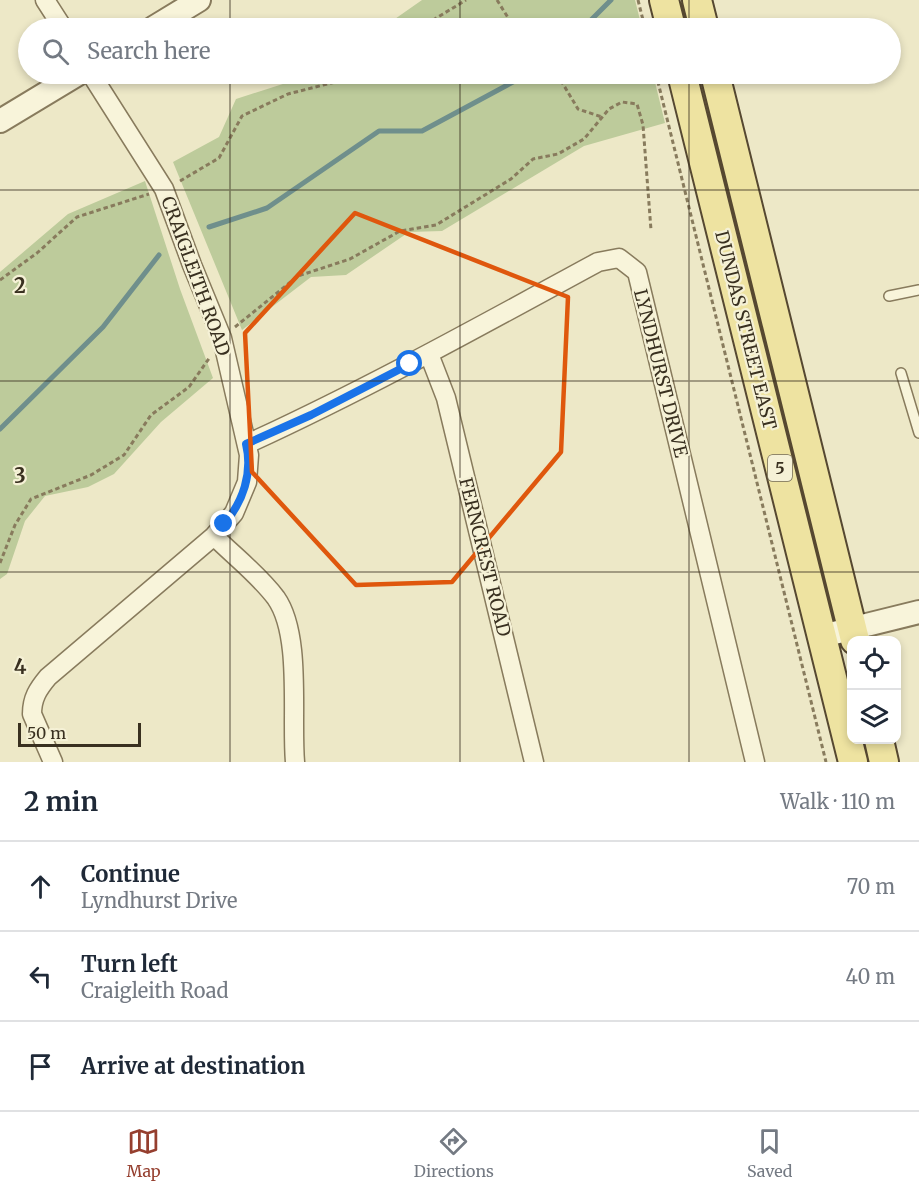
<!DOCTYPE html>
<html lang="en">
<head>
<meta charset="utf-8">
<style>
  :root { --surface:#fff; --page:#f2f2f3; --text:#1f2937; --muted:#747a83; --line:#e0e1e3; --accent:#953f2f }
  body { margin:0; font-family:Merriweather,serif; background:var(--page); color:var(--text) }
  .controls { position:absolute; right:18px; bottom:18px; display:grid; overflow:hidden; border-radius:12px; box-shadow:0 3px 9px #0003 }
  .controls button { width:54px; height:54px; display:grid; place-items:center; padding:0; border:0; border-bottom:2px solid var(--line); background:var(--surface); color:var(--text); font:30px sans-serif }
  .scale { position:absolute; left:18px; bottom:15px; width:123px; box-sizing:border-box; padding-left:6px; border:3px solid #393020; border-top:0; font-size:16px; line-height:21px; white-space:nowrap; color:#393020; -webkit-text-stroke:4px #f5f1d6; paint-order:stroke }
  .stop { position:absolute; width:18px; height:18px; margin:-14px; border:4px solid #1a73e8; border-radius:50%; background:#fff }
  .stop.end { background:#1a73e8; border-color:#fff; box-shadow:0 2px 6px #0008 }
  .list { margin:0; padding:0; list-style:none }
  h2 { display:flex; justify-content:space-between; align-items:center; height:78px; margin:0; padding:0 24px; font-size:26px }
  h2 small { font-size:20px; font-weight:400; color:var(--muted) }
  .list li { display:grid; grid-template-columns:39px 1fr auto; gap:18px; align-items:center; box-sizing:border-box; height:90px; padding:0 24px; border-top:2px solid var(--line) }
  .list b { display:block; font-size:22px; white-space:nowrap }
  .list p { margin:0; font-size:20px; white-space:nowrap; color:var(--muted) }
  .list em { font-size:20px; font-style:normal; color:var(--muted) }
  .icon { flex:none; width:33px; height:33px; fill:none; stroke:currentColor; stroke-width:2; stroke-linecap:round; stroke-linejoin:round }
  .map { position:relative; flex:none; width:919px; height:762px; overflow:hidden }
  .search { position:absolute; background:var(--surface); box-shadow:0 3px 9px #0003; left:18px; right:18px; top:18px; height:66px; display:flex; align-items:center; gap:15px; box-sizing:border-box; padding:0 21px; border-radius:33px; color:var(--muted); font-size:22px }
  .sheet { height:348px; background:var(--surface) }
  nav { display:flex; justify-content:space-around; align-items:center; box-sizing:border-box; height:84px; border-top:2px solid var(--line); background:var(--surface); font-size:16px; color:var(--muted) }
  nav a { display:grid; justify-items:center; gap:3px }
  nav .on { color:var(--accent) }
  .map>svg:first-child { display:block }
  .green { fill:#bdcb9b }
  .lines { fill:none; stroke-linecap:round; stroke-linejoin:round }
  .stream { stroke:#6f8f8c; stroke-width:5 }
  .service-casing { stroke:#887b5d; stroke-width:12 }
  .minor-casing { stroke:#887b5d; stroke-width:21 }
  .tertiary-casing { stroke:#887b5d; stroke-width:26 }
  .primary-casing { stroke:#564831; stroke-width:32 }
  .path { stroke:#887b5d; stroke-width:3; stroke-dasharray:4.5 3; stroke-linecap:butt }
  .service { stroke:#f8f4da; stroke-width:9 }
  .minor { stroke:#f8f4da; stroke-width:18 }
  .tertiary { stroke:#f8f4da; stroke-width:22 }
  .primary { stroke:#eee3a1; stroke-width:28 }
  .route { stroke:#1a73e8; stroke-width:8 }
  .marked { fill:none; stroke:#df570d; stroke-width:4.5; stroke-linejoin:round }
  .grid { fill:none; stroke:#393020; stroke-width:1.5; stroke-opacity:0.55 }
  .labels { text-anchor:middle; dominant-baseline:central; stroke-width:4.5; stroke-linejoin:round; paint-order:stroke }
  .shield { fill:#f5f1d6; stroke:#716a57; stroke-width:1.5 }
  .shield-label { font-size:16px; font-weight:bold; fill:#393020 }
  .street-label { font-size:18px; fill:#393020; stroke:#f5f1d6 }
  .grid-label { font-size:20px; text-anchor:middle; font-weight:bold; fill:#393020; stroke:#f5f1d6; stroke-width:4.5; stroke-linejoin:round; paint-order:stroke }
</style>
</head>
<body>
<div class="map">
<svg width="919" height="762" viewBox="0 0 919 762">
  <rect width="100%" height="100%" fill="#ede8c7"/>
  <path class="green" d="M 422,0 L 635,0 L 642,28 L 382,28 Z
    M 314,74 L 653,74 L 665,123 L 584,146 L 442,231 L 409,232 L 346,275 L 311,277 L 242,330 L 173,162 L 219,137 L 236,99 Z
    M 145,181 L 180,289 L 213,378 L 161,422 L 114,474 L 88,487 L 45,496 L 25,521 L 7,574 L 0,579 L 0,272 L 68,214 Z"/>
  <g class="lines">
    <path class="stream" d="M 583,28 L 611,0
      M 209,227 L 267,208 L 379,131 L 422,131 L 528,74
      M 0,429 L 103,327 L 159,255"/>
    <g class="service-casing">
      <path id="service" d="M 889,296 L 919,290
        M 901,373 L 919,433"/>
    </g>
    <g class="minor-casing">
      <path id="minor" d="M 45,0 L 63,28
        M 429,354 L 446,398 L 534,762
        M 247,444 C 367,389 482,325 598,262 L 619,258 L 637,272 L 755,762
        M 214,536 C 234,556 259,575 276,598 C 302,635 291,716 295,762
        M 53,762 L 32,714 C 32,698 38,689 48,677 L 214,536 L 234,513 L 247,482 L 249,455 L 222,338 L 192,265 L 164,189 L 91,74"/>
    </g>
    <g class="tertiary-casing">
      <path id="tertiary" d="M 153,28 L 199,0
        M 0,121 L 78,74
        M 822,636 L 919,612"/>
    </g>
    <g class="primary-casing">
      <path id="primary" d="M 664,0 L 671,28
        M 697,0 L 704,28
        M 682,74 L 853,762
        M 715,74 L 855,640
        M 879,740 L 884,762"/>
    </g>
    <path class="path" d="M 497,0 L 512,24 L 520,28
      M 638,0 L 645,28
      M 420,28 L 466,0
      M 557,74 L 578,109 L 602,117
      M 656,74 L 826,762
      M 180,181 L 219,158 L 242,116 L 288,94 L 339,81 L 351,74
      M 0,280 L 37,253 L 77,217 L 149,194
      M 235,327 L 298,276 L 350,259 L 400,231 L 436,225 L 511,179 L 533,159 L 558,154 L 584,139 L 609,109 L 622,102 L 637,104 L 643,125 L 651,230
      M 0,563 L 15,525 L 31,499 L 91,475 L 124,455 L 151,415 L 189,387 L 210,357"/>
    <use href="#service" class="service"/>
    <use href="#minor" class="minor"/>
    <use href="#tertiary" class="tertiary"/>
    <use href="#primary" class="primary"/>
  </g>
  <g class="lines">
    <path class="route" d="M 224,524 C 243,502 253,473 246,444 L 311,415 L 410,364"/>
  </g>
  <path class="marked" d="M 355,213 L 568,297 L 561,452 L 452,582 L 356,585 L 252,472 L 245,333 Z"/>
  <path class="grid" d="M 230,0 L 230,28M 460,0 L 460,28M 689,0 L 689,28M 230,74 L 230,762M 460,74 L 460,762M 689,74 L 689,762M 0,190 L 919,190M 0,381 L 919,381M 0,572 L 919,572"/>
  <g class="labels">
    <rect class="shield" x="768" y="455" width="24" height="26" rx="4.5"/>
    <g class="shield-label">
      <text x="780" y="468">5</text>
    </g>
    <g class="street-label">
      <text transform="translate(196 276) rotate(70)">CRAIGLEITH ROAD</text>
      <text transform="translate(746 330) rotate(76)">DUNDAS STREET EAST</text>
      <text transform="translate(661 373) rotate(76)">LYNDHURST DRIVE</text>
      <text transform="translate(485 557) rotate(76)">FERNCREST ROAD</text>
    </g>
  </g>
  <g class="grid-label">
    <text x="20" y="293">2</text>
    <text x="20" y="483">3</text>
    <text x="20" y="674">4</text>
  </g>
</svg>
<div class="controls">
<button><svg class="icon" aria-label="locate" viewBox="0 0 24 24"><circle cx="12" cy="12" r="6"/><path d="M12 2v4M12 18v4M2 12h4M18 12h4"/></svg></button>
<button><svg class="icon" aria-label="layers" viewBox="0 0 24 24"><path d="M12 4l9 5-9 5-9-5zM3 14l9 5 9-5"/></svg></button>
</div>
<div class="scale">50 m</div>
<div class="stop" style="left:410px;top:364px"></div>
<div class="stop end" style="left:224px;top:524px"></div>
<div class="search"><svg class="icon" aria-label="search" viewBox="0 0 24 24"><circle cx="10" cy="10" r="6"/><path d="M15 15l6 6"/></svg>Search here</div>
</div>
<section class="sheet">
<h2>2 min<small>Walk · 110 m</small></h2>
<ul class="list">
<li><svg class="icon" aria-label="ahead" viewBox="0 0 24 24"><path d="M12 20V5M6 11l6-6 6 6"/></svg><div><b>Continue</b><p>Lyndhurst Drive</p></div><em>70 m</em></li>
<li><svg class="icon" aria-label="left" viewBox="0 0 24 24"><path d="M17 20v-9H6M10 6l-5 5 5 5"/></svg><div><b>Turn left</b><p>Craigleith Road</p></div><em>40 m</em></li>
<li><svg class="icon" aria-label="arrive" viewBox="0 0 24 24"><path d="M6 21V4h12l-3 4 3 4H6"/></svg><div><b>Arrive at destination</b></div></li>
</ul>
</section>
<nav>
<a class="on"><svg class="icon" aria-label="map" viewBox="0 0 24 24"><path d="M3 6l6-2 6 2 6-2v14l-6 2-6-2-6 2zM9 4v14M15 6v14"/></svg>Map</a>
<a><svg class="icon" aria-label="directions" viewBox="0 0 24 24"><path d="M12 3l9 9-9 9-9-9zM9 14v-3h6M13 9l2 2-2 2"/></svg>Directions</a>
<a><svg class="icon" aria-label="saved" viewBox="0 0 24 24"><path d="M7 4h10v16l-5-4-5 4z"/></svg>Saved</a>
</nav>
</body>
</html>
